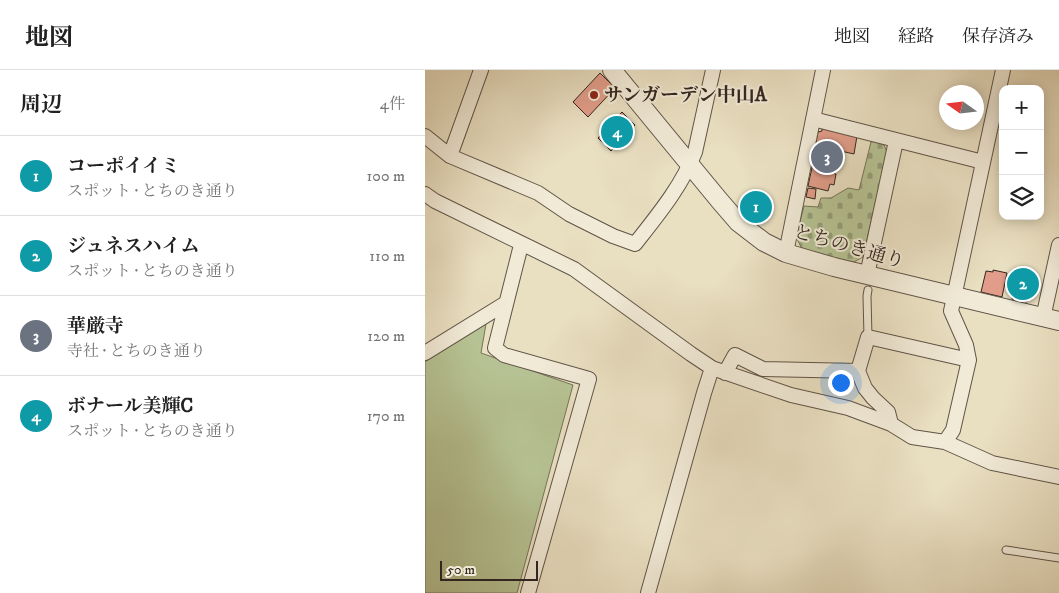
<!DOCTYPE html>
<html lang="ja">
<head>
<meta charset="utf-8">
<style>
  :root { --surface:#fff; --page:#f2f2f2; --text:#222; --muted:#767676; --line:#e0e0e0; --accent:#b45309 }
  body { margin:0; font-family:"IM FELL DW Pica","Noto Serif JP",serif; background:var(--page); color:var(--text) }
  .controls { position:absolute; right:15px; top:15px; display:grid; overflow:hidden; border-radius:10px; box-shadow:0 2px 12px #0003 }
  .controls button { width:45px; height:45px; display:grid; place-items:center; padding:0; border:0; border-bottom:1px solid var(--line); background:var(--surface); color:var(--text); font:25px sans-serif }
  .compass { position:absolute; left:514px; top:15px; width:45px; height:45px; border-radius:50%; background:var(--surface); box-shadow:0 2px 12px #0003; rotate:284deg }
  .scale { position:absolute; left:15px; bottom:12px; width:98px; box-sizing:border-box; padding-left:5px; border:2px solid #33261e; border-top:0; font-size:14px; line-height:18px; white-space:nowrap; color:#33261e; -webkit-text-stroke:4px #f1ead7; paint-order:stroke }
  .you { position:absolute; left:415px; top:312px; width:18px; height:18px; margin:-12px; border:4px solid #fff; border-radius:50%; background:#1a73e8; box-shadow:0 0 0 8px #1a73e833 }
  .badge { display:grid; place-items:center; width:32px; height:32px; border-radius:50%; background:var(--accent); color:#fff; font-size:16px; font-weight:700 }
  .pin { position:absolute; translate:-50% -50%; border:2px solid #fff; box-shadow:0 1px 5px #0006 }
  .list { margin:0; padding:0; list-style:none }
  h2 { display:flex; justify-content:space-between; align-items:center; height:65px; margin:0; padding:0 20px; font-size:21px }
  h2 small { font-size:16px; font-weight:400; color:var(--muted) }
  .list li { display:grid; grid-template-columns:32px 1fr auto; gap:15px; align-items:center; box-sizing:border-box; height:80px; padding:0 20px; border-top:1px solid var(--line) }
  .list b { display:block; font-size:19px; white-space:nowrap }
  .list p { margin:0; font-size:16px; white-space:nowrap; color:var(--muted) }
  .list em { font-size:16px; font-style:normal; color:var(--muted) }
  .icon { flex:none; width:28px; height:28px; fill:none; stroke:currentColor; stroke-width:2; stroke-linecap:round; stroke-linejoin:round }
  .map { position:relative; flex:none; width:634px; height:523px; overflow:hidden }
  header { display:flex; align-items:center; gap:30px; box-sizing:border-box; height:70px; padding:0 25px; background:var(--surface); border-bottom:1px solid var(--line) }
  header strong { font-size:24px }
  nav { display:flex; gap:28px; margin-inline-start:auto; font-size:18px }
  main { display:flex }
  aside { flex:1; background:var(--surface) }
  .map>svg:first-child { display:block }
  .cemetery { fill:url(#cemetery-stones); stroke:#747458 }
  .pitch { fill:#b6c293; stroke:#747458 }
  .building { fill:#e19d8a; stroke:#33261e }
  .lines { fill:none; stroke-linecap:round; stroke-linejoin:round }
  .service-casing { stroke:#605447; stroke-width:9 }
  .minor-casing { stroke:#605447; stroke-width:16 }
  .tertiary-casing { stroke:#605447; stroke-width:20 }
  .service { stroke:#f1ead7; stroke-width:7 }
  .minor { stroke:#f1ead7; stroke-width:14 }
  .tertiary { stroke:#f1ead7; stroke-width:18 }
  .poi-dot { fill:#8f2418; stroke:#f1ead7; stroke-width:2 }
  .labels { text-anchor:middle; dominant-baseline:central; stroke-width:4; stroke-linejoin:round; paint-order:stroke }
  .poi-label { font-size:19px; font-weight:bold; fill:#33261e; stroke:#f1ead7; text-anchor:start }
  .street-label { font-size:19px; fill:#33261e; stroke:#f1ead7 }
</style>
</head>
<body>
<header>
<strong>地図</strong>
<nav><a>地図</a><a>経路</a><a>保存済み</a></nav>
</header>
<main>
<aside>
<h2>周辺<small>4件</small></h2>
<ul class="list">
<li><span class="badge" style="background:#0f9aa8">1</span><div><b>コーポイイミ</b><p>スポット · とちのき通り</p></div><em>100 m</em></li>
<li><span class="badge" style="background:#0f9aa8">2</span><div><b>ジュネスハイム</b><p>スポット · とちのき通り</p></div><em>110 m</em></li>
<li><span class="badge" style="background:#6b7280">3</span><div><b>華厳寺</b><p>寺社 · とちのき通り</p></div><em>120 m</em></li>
<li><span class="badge" style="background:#0f9aa8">4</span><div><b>ボナール美輝C</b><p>スポット · とちのき通り</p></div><em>170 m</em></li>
</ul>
</aside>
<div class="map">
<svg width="634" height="523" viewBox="0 0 634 523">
  <defs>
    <pattern id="cemetery-stones" width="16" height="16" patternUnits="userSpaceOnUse" patternTransform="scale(1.25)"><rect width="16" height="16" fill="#b6c293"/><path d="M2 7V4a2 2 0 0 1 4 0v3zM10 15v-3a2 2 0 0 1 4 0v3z" fill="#959d77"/></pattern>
  </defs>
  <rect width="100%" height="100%" fill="#e9dfc1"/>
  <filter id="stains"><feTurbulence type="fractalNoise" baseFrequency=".004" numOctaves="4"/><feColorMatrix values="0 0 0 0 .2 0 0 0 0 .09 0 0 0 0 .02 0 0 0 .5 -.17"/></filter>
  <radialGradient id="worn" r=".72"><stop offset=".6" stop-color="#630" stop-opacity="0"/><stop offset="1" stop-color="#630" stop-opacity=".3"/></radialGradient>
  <path class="cemetery" d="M 450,71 L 459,75 L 462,82 L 438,187 L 427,193 L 377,179 L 371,167 L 379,136 L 393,137 L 396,128 L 406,128 L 423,118 L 434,120 L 446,72 Z"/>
  <path class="pitch" d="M 61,254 L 56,283 L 148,315 L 92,523 L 0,523 L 0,292 Z"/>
  <path class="building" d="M 175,3 L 190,18 L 163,47 L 148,32 Z
    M 197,42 L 210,55 L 186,81 L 173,68 Z
    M 397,58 L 432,66 L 429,84 L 411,80 L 411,82 L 418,84 L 415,94 L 408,93 L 408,96 L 387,92 L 393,62 L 397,61 Z
    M 388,93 L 408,98 L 407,103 L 411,104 L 409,115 L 405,114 L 403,121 L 383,116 Z
    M 383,118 L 391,119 L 390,129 L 381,127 Z
    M 326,125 L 340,128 L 336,148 L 322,146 Z
    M 594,197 L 608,200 L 602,232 L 587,229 Z
    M 568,200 L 582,203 L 577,227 L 556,222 L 561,201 L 568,202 Z"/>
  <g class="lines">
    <g class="service-casing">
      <path id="service" d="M 443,267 L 442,226 L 443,220
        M 581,480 L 634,488"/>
    </g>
    <g class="minor-casing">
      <path id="minor" d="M 388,49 L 558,92
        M 0,66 L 25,86 L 113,123 L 144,144 L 188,166 L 210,174 C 232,146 257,116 270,82 L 288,0
        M 25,86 L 56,0
        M 0,124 L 10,131 L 149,199 L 266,284 L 287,298 L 366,325 L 423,338 L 466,354 L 487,367 L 520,372 L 567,393 L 634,407
        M 96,175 L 70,278 L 79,285 L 164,309 L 103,523
        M 361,183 L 398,0
        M 442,205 L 471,71
        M 618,248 L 634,175
        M 0,283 L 81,233
        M 433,301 L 440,318 L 448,328 L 463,342 L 466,354
        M 300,303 L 310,285 L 338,299 L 433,301 L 443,267 L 544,290
        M 520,372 L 528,360 L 544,290 L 541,275 L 526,241 L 578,0
        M 223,523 L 279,323 L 287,298"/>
    </g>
    <g class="tertiary-casing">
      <path id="tertiary" d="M 187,0 L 294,130 L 313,152 L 339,172 L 361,183 L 409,197 L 634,251"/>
    </g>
    <use href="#service" class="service"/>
    <use href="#minor" class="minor"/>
    <use href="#tertiary" class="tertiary"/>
  </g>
  <circle class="poi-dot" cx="169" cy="25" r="5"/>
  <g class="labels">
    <g class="poi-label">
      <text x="179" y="25">サンガーデン中山A</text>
    </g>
    <g class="street-label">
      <text transform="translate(424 177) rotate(16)">とちのき通り</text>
    </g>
  </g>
  <rect width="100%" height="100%" filter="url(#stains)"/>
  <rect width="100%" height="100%" fill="url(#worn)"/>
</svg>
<div class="controls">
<button>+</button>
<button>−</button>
<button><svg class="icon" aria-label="layers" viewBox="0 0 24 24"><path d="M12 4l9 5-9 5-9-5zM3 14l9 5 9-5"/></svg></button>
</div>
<svg class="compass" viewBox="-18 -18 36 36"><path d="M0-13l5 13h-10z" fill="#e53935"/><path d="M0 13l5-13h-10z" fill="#767676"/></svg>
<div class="scale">50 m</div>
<div class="you"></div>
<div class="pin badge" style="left:331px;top:137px;background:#0f9aa8">1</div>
<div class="pin badge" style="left:598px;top:214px;background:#0f9aa8">2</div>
<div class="pin badge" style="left:402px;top:87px;background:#6b7280">3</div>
<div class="pin badge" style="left:192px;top:62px;background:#0f9aa8">4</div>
</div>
</main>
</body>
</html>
